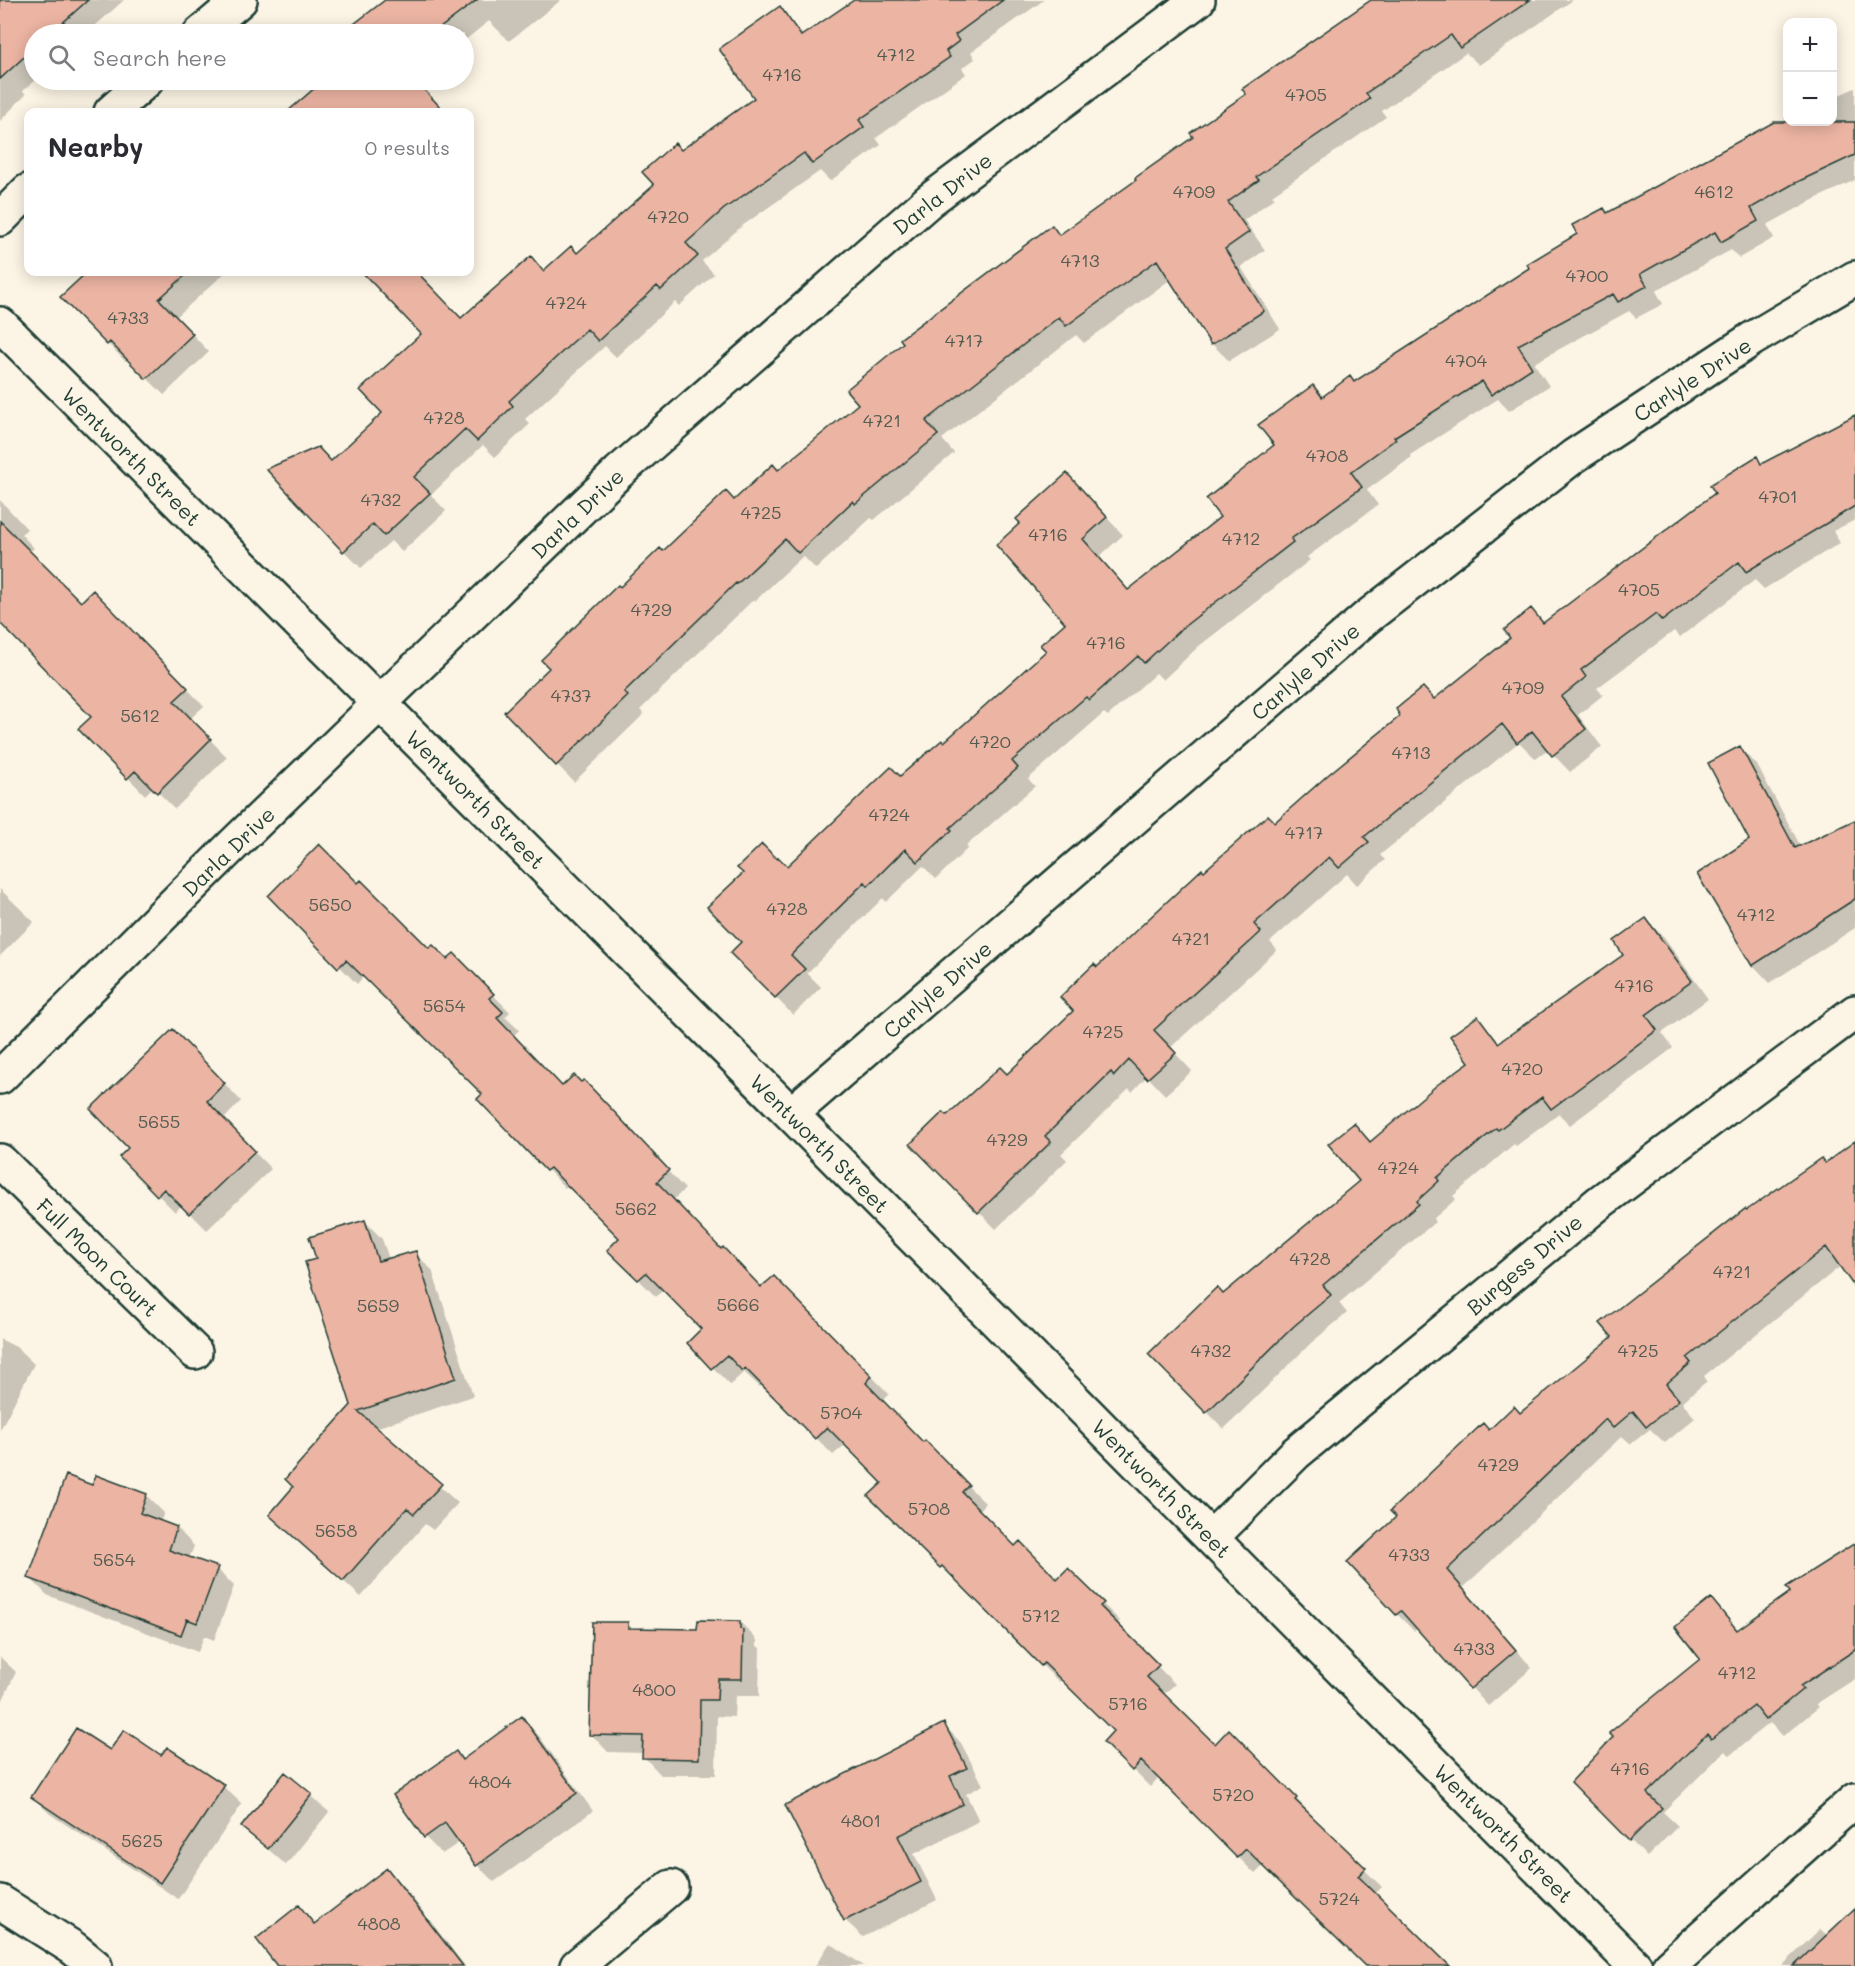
<!DOCTYPE html>
<html lang="en">
<head>
<meta charset="utf-8">
<style>
  :root { --surface:#fff; --page:#f7f7f7; --text:#2b2b33; --muted:#7c7c81; --line:#e1e1e2 }
  body { margin:0; font-family:Mali,sans-serif; background:var(--page); color:var(--text) }
  .controls { position:absolute; right:18px; top:18px; display:grid; overflow:hidden; border-radius:12px; box-shadow:0 3px 15px #0003 }
  .controls button { width:54px; height:54px; display:grid; place-items:center; padding:0; border:0; border-bottom:2px solid var(--line); background:var(--surface); color:var(--text); font:30px sans-serif }
  .list { margin:0; padding:0; list-style:none }
  h2 { display:flex; justify-content:space-between; align-items:center; height:78px; margin:0; padding:0 24px; font-size:26px }
  h2 small { font-size:20px; font-weight:400; color:var(--muted) }
  .icon { flex:none; width:33px; height:33px; fill:none; stroke:currentColor; stroke-width:2; stroke-linecap:round; stroke-linejoin:round }
  .map { position:relative; flex:none; width:1855px; height:1966px; overflow:hidden }
  .search { position:absolute; background:var(--surface); box-shadow:0 3px 15px #0003; left:24px; top:24px; width:450px; height:66px; display:flex; align-items:center; gap:15px; box-sizing:border-box; padding:0 21px; border-radius:33px; color:var(--muted); font-size:22px }
  .panel { position:absolute; background:var(--surface); box-shadow:0 3px 15px #0003; left:24px; top:108px; width:450px; height:168px; border-radius:12px }
  .map>svg:first-child { display:block }
  .shadow { fill:#0003 }
  .building { fill:#ecb4a3; stroke:#1f3d34; stroke-width:1.5 }
  .lines { fill:none; stroke-linecap:round; stroke-linejoin:round }
  .minor-casing { stroke:#1f3d34; stroke-width:38 }
  .minor { stroke:#fcf5e5; stroke-width:33 }
  .labels { text-anchor:middle; dominant-baseline:central; stroke-width:4.5; stroke-linejoin:round; paint-order:stroke }
  .number-label { font-size:18px; fill:#525b50 }
  .street-label { font-size:21px; fill:#1f3d34; stroke:#fcf5e5 }
</style>
</head>
<body>
<div class="map">
<svg width="1855" height="1966" viewBox="0 0 1855 1966">
  <rect width="100%" height="100%" fill="#fcf5e5"/>
  <filter id="ink" filterUnits="userSpaceOnUse"><feTurbulence type="fractalNoise" baseFrequency=".0167" numOctaves="2"/><feDisplacementMap in="SourceGraphic" scale="12" xChannelSelector="R" yChannelSelector="G"/><feConvolveMatrix kernelMatrix="1 2 1 2 8 2 1 2 1" color-interpolation-filters="sRGB"/></filter>
  <g filter="url(#ink)">
    <path class="shadow" d="M 4,0 L 124,0 L 86,34 L 34,34 L 34,80 L 36,80 L 23,91 L 26,94 L 0,121 L 0,3 Z
      M 388,0 L 561,0 L 509,41 L 489,21 L 464,41 L 464,34 L 346,34 Z
      M 856,0 L 1044,0 L 971,52 L 975,59 L 962,68 L 966,74 L 876,138 L 881,145 L 830,181 L 820,171 L 742,226 L 702,261 L 714,274 L 679,306 L 675,302 L 616,357 L 605,346 L 525,419 L 530,424 L 495,457 L 483,445 L 431,495 L 446,511 L 402,552 L 391,541 L 361,568 L 344,551 L 332,463 L 384,413 L 423,334 L 369,277 L 375,272 L 416,272 L 461,320 L 530,258 L 544,272 L 577,255 L 656,186 L 682,152 L 757,99 L 779,8 L 804,36 Z
      M 1374,0 L 1573,0 L 1479,65 L 1466,53 L 1382,111 L 1386,117 L 1272,195 L 1275,198 L 1244,220 L 1265,250 L 1241,267 L 1280,329 L 1229,361 L 1212,344 L 1171,279 L 1084,343 L 1076,335 L 942,439 L 954,453 L 874,520 L 871,518 L 816,569 L 803,556 L 755,601 L 754,599 L 640,710 L 644,714 L 574,782 L 506,712 L 551,668 L 620,589 L 663,553 L 778,471 L 860,404 L 1052,227 L 1061,236 L 1195,138 L 1248,94 Z
      M 326,80 L 414,80 L 444,112 L 290,112 Z
      M 1855,88 L 1855,180 L 1811,201 L 1767,225 L 1774,238 L 1739,258 L 1731,250 L 1656,291 L 1663,304 L 1636,318 L 1629,311 L 1534,363 L 1549,386 L 1509,411 L 1498,399 L 1410,455 L 1412,457 L 1367,490 L 1378,505 L 1307,557 L 1310,560 L 1199,646 L 1163,680 L 1156,673 L 1108,716 L 1104,713 L 1028,779 L 1035,786 L 966,846 L 968,848 L 936,879 L 923,866 L 886,902 L 883,898 L 807,973 L 821,987 L 793,1015 L 732,953 L 743,942 L 787,868 L 944,744 L 1048,652 L 1067,623 L 1067,475 L 1123,535 L 1099,557 L 1129,591 L 1222,518 L 1276,446 L 1313,387 L 1324,398 L 1354,383 L 1531,268 L 1579,235 L 1604,210 L 1608,214 L 1742,141 L 1788,119 L 1788,122 L 1832,122 L 1832,98 Z
      M 89,272 L 226,272 L 176,317 L 209,352 L 164,395 L 128,359 L 125,361 L 62,297 Z
      M 1855,417 L 1855,520 L 1833,531 L 1840,543 L 1764,589 L 1755,580 L 1680,637 L 1674,631 L 1597,688 L 1603,695 L 1578,715 L 1602,747 L 1570,772 L 1548,749 L 1536,759 L 1519,742 L 1380,855 L 1385,860 L 1357,885 L 1347,874 L 1270,942 L 1277,950 L 1170,1048 L 1192,1071 L 1165,1095 L 1147,1076 L 1132,1092 L 1129,1089 L 1061,1154 L 1067,1160 L 996,1229 L 912,1144 L 1007,1076 L 1075,1011 L 1097,969 L 1204,873 L 1275,824 L 1512,638 L 1531,610 L 1545,624 L 1717,494 L 1757,458 L 1763,464 Z
      M 0,500 L 27,529 L 21,534 L 34,548 L 29,552 L 81,604 L 93,592 L 204,706 L 190,719 L 227,757 L 175,809 L 153,787 L 145,795 L 81,729 L 93,717 L 0,621 Z
      M 1739,747 L 1757,765 L 1801,847 L 1855,824 L 1855,928 L 1770,983 L 1753,965 L 1699,875 L 1751,841 Z
      M 0,889 L 34,922 L 0,956 Z
      M 270,896 L 429,951 L 447,961 L 454,955 L 510,1012 L 505,1017 L 519,1030 L 513,1036 L 562,1088 L 581,1084 L 584,1082 L 629,1127 L 627,1129 L 685,1189 L 673,1200 L 722,1250 L 762,1289 L 852,1356 L 889,1394 L 882,1401 L 985,1503 L 978,1511 L 1015,1548 L 1057,1581 L 1068,1570 L 1120,1621 L 1116,1625 L 1175,1684 L 1163,1695 L 1215,1746 L 1229,1731 L 1313,1816 L 1312,1818 L 1382,1887 L 1375,1894 L 1447,1966 L 1367,1966 L 1264,1865 L 1255,1874 L 1159,1777 L 1150,1787 L 1105,1742 L 1115,1732 L 1062,1679 L 1059,1682 L 871,1496 L 884,1483 L 846,1444 L 833,1455 L 763,1384 L 760,1387 L 744,1372 L 730,1385 L 689,1343 L 703,1329 L 664,1289 L 656,1297 L 610,1250 L 621,1238 L 568,1184 L 565,1188 L 548,1170 L 480,1099 L 484,1094 L 364,976 L 357,984 Z
      M 1646,920 L 1664,937 L 1708,999 L 1662,1033 L 1673,1048 L 1570,1125 L 1559,1114 L 1516,1146 L 1514,1144 L 1453,1196 L 1456,1199 L 1433,1219 L 1435,1222 L 1339,1303 L 1347,1313 L 1311,1343 L 1224,1429 L 1150,1354 L 1361,1181 L 1354,1125 L 1372,1142 L 1471,1063 L 1478,1018 L 1500,1043 L 1625,956 Z
      M 191,1048 L 241,1101 L 223,1120 L 271,1169 L 207,1230 L 182,1205 L 175,1212 L 121,1157 L 130,1148 Z
      M 1855,1144 L 1855,1278 L 1842,1265 L 1704,1376 L 1707,1381 L 1682,1402 L 1695,1418 L 1665,1443 L 1650,1429 L 1631,1444 L 1622,1436 L 1463,1588 L 1532,1668 L 1488,1706 L 1418,1628 L 1414,1631 L 1397,1614 L 1489,1432 L 1520,1415 L 1826,1165 Z
      M 365,1221 L 382,1239 L 389,1259 L 415,1253 L 432,1270 L 473,1396 L 375,1428 L 458,1503 L 433,1530 L 425,1524 L 361,1597 L 271,1515 L 295,1487 L 353,1405 L 318,1260 Z
      M 0,1339 L 16,1347 L 34,1364 L 0,1430 Z
      M 93,1487 L 146,1495 L 164,1513 L 160,1522 L 177,1528 L 194,1546 L 189,1559 L 217,1569 L 234,1586 L 214,1640 L 204,1636 L 198,1652 L 47,1595 L 30,1578 Z
      M 1855,1545 L 1855,1679 L 1816,1704 L 1819,1707 L 1783,1736 L 1770,1723 L 1730,1755 L 1725,1751 L 1663,1812 L 1678,1826 L 1647,1857 L 1573,1782 L 1702,1659 L 1711,1600 L 1739,1631 Z
      M 740,1622 L 757,1640 L 757,1646 L 760,1648 L 759,1696 L 735,1696 L 734,1717 L 717,1716 L 716,1775 L 661,1775 L 644,1757 L 644,1753 L 608,1752 L 591,1734 L 628,1624 L 633,1629 L 699,1631 Z
      M 0,1657 L 16,1672 L 0,1706 Z
      M 522,1718 L 539,1736 L 593,1811 L 494,1882 L 477,1865 L 460,1842 L 442,1854 L 425,1837 L 456,1753 L 463,1760 Z
      M 944,1725 L 961,1743 L 983,1785 L 966,1794 L 979,1821 L 914,1854 L 937,1900 L 863,1937 L 845,1920 Z
      M 168,1749 L 224,1787 L 242,1804 L 178,1899 L 50,1814 L 32,1797 L 110,1752 L 162,1757 Z
      M 285,1774 L 329,1812 L 286,1865 L 243,1827 Z
      M 387,1870 L 404,1887 L 465,1966 L 279,1966 L 299,1907 L 316,1924 Z
      M 1855,1910 L 1855,1966 L 1782,1966 L 1820,1929 L 1828,1936 Z
      M 830,1943 L 864,1966 L 815,1966 Z"/>
    <path class="building" d="M 0,0 L 88,0 L 50,34 L 34,34 L 34,48 L 0,79 Z
      M 385,0 L 477,0 L 432,34 L 341,34 Z
      M 854,0 L 1003,0 L 955,35 L 959,41 L 946,51 L 950,57 L 859,120 L 864,127 L 812,164 L 804,153 L 724,209 L 686,243 L 698,256 L 661,290 L 657,286 L 598,341 L 587,329 L 509,401 L 513,406 L 477,441 L 465,429 L 414,477 L 430,493 L 384,536 L 373,524 L 343,552 L 266,469 L 318,447 L 331,461 L 382,413 L 360,390 L 421,334 L 362,272 L 417,272 L 461,318 L 531,256 L 543,271 L 571,246 L 577,253 L 654,185 L 642,172 L 675,143 L 681,150 L 754,98 L 719,49 L 780,6 L 801,36 Z
      M 1371,0 L 1530,0 L 1460,48 L 1451,35 L 1366,93 L 1370,99 L 1256,177 L 1259,180 L 1228,202 L 1249,232 L 1225,249 L 1264,311 L 1211,345 L 1157,260 L 1066,326 L 1059,317 L 926,421 L 938,435 L 855,504 L 853,501 L 798,553 L 785,539 L 737,584 L 736,583 L 624,692 L 628,696 L 556,766 L 504,712 L 549,668 L 541,660 L 587,615 L 618,585 L 620,587 L 660,548 L 663,551 L 726,491 L 734,500 L 773,464 L 778,470 L 858,404 L 846,390 L 903,343 L 900,339 L 1052,225 L 1059,235 L 1136,180 L 1135,178 L 1193,137 L 1190,133 L 1246,94 L 1242,89 Z
      M 324,80 L 415,80 L 445,112 L 287,112 Z
      M 1774,122 L 1855,122 L 1855,155 L 1793,184 L 1751,208 L 1758,221 L 1721,242 L 1715,232 L 1640,274 L 1647,286 L 1618,302 L 1613,294 L 1518,345 L 1532,368 L 1491,395 L 1482,381 L 1394,437 L 1396,439 L 1351,472 L 1362,487 L 1291,539 L 1293,542 L 1181,629 L 1144,663 L 1138,656 L 1089,700 L 1086,697 L 1012,761 L 1018,768 L 950,828 L 952,830 L 918,862 L 905,849 L 868,886 L 865,882 L 791,955 L 805,969 L 775,998 L 730,953 L 741,942 L 707,907 L 743,873 L 737,868 L 762,844 L 777,859 L 778,857 L 787,866 L 891,767 L 900,776 L 942,740 L 944,742 L 1046,651 L 1040,645 L 1065,623 L 996,545 L 1020,523 L 1016,519 L 1067,473 L 1107,517 L 1083,539 L 1128,590 L 1220,517 L 1206,499 L 1274,445 L 1258,425 L 1313,385 L 1322,397 L 1350,376 L 1354,382 L 1529,268 L 1527,264 L 1577,234 L 1572,225 L 1604,208 L 1607,213 Z
      M 87,272 L 189,272 L 159,299 L 193,334 L 146,379 L 110,342 L 107,345 L 60,297 Z
      M 1855,415 L 1855,506 L 1746,572 L 1739,562 L 1662,621 L 1656,614 L 1581,670 L 1586,677 L 1561,697 L 1586,729 L 1552,756 L 1532,731 L 1517,743 L 1502,724 L 1364,837 L 1369,842 L 1339,868 L 1329,857 L 1254,924 L 1261,932 L 1154,1030 L 1176,1053 L 1147,1079 L 1129,1060 L 1114,1076 L 1111,1072 L 1045,1136 L 1051,1142 L 978,1213 L 910,1144 L 943,1112 L 947,1115 L 1000,1067 L 1007,1074 L 1073,1011 L 1060,997 L 1094,964 L 1097,967 L 1202,869 L 1204,871 L 1268,815 L 1275,822 L 1329,774 L 1400,716 L 1396,709 L 1423,687 L 1434,699 L 1510,638 L 1504,630 L 1531,608 L 1543,623 L 1715,493 L 1710,485 L 1757,456 L 1761,464 Z
      M 0,521 L 81,602 L 93,590 L 188,688 L 174,701 L 211,739 L 157,793 L 135,771 L 127,779 L 78,729 L 91,717 L 0,623 Z
      M 1740,746 L 1795,848 L 1855,820 L 1855,899 L 1752,966 L 1697,874 L 1749,840 L 1708,763 Z
      M 319,844 L 358,883 L 361,880 L 429,948 L 433,945 L 447,959 L 454,953 L 494,994 L 489,998 L 503,1012 L 497,1018 L 562,1086 L 574,1075 L 581,1082 L 584,1080 L 669,1170 L 657,1182 L 721,1249 L 723,1247 L 761,1287 L 774,1276 L 872,1376 L 866,1383 L 923,1442 L 925,1440 L 969,1485 L 962,1492 L 1015,1546 L 1020,1541 L 1057,1579 L 1068,1568 L 1104,1603 L 1100,1606 L 1159,1665 L 1147,1677 L 1215,1744 L 1229,1729 L 1297,1798 L 1295,1800 L 1366,1868 L 1358,1876 L 1450,1966 L 1365,1966 L 1246,1849 L 1237,1858 L 1141,1761 L 1132,1771 L 1103,1742 L 1113,1731 L 1044,1663 L 1041,1666 L 942,1566 L 940,1568 L 868,1496 L 882,1483 L 827,1427 L 815,1439 L 745,1368 L 742,1371 L 727,1355 L 711,1369 L 687,1343 L 701,1329 L 646,1273 L 638,1280 L 607,1250 L 619,1238 L 550,1168 L 546,1171 L 477,1099 L 482,1094 L 346,960 L 338,968 L 268,896 Z
      M 1646,918 L 1692,981 L 1646,1015 L 1657,1030 L 1551,1109 L 1542,1097 L 1498,1130 L 1496,1128 L 1437,1178 L 1439,1181 L 1417,1201 L 1419,1204 L 1323,1285 L 1331,1295 L 1294,1326 L 1206,1413 L 1148,1354 L 1217,1287 L 1223,1294 L 1359,1181 L 1328,1144 L 1354,1123 L 1370,1142 L 1437,1085 L 1469,1062 L 1450,1036 L 1478,1016 L 1498,1043 L 1623,955 L 1614,941 Z
      M 173,1029 L 225,1083 L 207,1101 L 255,1151 L 189,1214 L 164,1189 L 157,1196 L 119,1157 L 128,1148 L 90,1109 Z
      M 1855,1141 L 1855,1288 L 1826,1247 L 1687,1358 L 1691,1363 L 1666,1384 L 1679,1400 L 1646,1427 L 1633,1411 L 1613,1428 L 1605,1419 L 1447,1570 L 1516,1650 L 1470,1689 L 1401,1611 L 1396,1615 L 1347,1562 L 1396,1517 L 1390,1511 L 1483,1423 L 1489,1430 L 1514,1406 L 1520,1413 L 1612,1337 L 1600,1323 L 1745,1209 L 1747,1210 L 1821,1158 L 1825,1163 Z
      M 365,1220 L 378,1261 L 416,1251 L 456,1378 L 358,1411 L 442,1484 L 414,1514 L 407,1508 L 343,1581 L 269,1515 L 293,1487 L 285,1479 L 351,1405 L 305,1262 L 316,1259 L 309,1237 Z
      M 66,1475 L 92,1485 L 96,1475 L 147,1494 L 140,1513 L 177,1527 L 169,1550 L 218,1567 L 197,1623 L 187,1619 L 181,1635 L 28,1578 Z
      M 1855,1543 L 1855,1650 L 1800,1686 L 1803,1689 L 1765,1720 L 1754,1706 L 1711,1739 L 1707,1734 L 1647,1793 L 1662,1808 L 1629,1841 L 1571,1782 L 1613,1737 L 1609,1733 L 1700,1659 L 1675,1627 L 1711,1598 L 1737,1630 L 1790,1592 L 1786,1587 Z
      M 698,1620 L 740,1621 L 740,1629 L 743,1630 L 742,1679 L 718,1679 L 717,1700 L 700,1700 L 699,1759 L 642,1758 L 643,1736 L 589,1735 L 592,1622 L 628,1622 L 628,1628 L 697,1629 Z
      M 522,1716 L 577,1793 L 476,1866 L 445,1823 L 424,1838 L 393,1795 L 456,1751 L 462,1760 Z
      M 944,1723 L 967,1768 L 950,1776 L 963,1804 L 898,1836 L 921,1882 L 844,1921 L 785,1805 Z
      M 76,1728 L 110,1750 L 124,1730 L 161,1755 L 167,1747 L 225,1785 L 160,1883 L 31,1797 Z
      M 285,1772 L 312,1794 L 268,1849 L 241,1827 Z
      M 387,1868 L 463,1966 L 277,1966 L 256,1939 L 299,1905 L 314,1924 Z
      M 1855,1908 L 1855,1966 L 1794,1966 Z"/>
    <g class="lines">
      <g class="minor-casing">
        <path id="minor" d="M 200,34 L 240,0
          M 111,112 L 147,80
          M 0,219 L 28,191
          M 0,324 L 791,1114 L 1635,1966
          M 0,1077 L 233,845 L 619,472 L 930,200 L 1198,0
          M 791,1114 L 1366,618 L 1574,456 L 1752,339 L 1855,278
          M 0,1161 L 195,1352
          M 1211,1538 L 1296,1453 L 1600,1202 L 1855,1012
          M 0,1902 L 73,1948 L 95,1966
          M 577,1966 L 671,1887
          M 1669,1966 L 1855,1800"/>
      </g>
      <use href="#minor" class="minor"/>
    </g>
  </g>
  <g class="labels">
    <g class="number-label">
      <text x="896" y="54">4712</text>
      <text x="782" y="74">4716</text>
      <text x="1306" y="94">4705</text>
      <text x="1194" y="191">4709</text>
      <text x="1714" y="191">4612</text>
      <text x="668" y="216">4720</text>
      <text x="1080" y="260">4713</text>
      <text x="1587" y="275">4700</text>
      <text x="566" y="302">4724</text>
      <text x="128" y="317">4733</text>
      <text x="964" y="340">4717</text>
      <text x="1466" y="360">4704</text>
      <text x="444" y="417">4728</text>
      <text x="882" y="420">4721</text>
      <text x="1327" y="455">4708</text>
      <text x="1778" y="496">4701</text>
      <text x="381" y="499">4732</text>
      <text x="761" y="512">4725</text>
      <text x="1048" y="534">4716</text>
      <text x="1241" y="538">4712</text>
      <text x="1639" y="589">4705</text>
      <text x="651" y="609">4729</text>
      <text x="1106" y="642">4716</text>
      <text x="1523" y="687">4709</text>
      <text x="571" y="695">4737</text>
      <text x="140" y="715">5612</text>
      <text x="990" y="741">4720</text>
      <text x="1411" y="752">4713</text>
      <text x="889" y="814">4724</text>
      <text x="1304" y="832">4717</text>
      <text x="330" y="904">5650</text>
      <text x="787" y="908">4728</text>
      <text x="1756" y="914">4712</text>
      <text x="1191" y="938">4721</text>
      <text x="1634" y="985">4716</text>
      <text x="444" y="1005">5654</text>
      <text x="1103" y="1031">4725</text>
      <text x="1522" y="1068">4720</text>
      <text x="159" y="1121">5655</text>
      <text x="1007" y="1139">4729</text>
      <text x="1398" y="1167">4724</text>
      <text x="636" y="1208">5662</text>
      <text x="1310" y="1258">4728</text>
      <text x="1732" y="1271">4721</text>
      <text x="738" y="1304">5666</text>
      <text x="378" y="1305">5659</text>
      <text x="1211" y="1350">4732</text>
      <text x="1638" y="1350">4725</text>
      <text x="841" y="1412">5704</text>
      <text x="1498" y="1464">4729</text>
      <text x="929" y="1508">5708</text>
      <text x="336" y="1530">5658</text>
      <text x="1409" y="1554">4733</text>
      <text x="114" y="1559">5654</text>
      <text x="1041" y="1615">5712</text>
      <text x="1474" y="1648">4733</text>
      <text x="1737" y="1672">4712</text>
      <text x="654" y="1689">4800</text>
      <text x="1128" y="1703">5716</text>
      <text x="1630" y="1768">4716</text>
      <text x="490" y="1781">4804</text>
      <text x="1233" y="1794">5720</text>
      <text x="861" y="1820">4801</text>
      <text x="142" y="1840">5625</text>
      <text x="1339" y="1898">5724</text>
      <text x="379" y="1923">4808</text>
    </g>
    <g class="street-label">
      <text transform="translate(942 193) rotate(-38)">Darla Drive</text>
      <text transform="translate(1692 379) rotate(-33)">Carlyle Drive</text>
      <text transform="translate(132 456) rotate(45)">Wentworth Street</text>
      <text transform="translate(577 513) rotate(-44)">Darla Drive</text>
      <text transform="translate(1305 671) rotate(-41)">Carlyle Drive</text>
      <text transform="translate(476 799) rotate(45)">Wentworth Street</text>
      <text transform="translate(228 851) rotate(-44)">Darla Drive</text>
      <text transform="translate(937 989) rotate(-41)">Carlyle Drive</text>
      <text transform="translate(820 1143) rotate(45)">Wentworth Street</text>
      <text transform="translate(98 1257) rotate(44)">Full Moon Court</text>
      <text transform="translate(1524 1264) rotate(-40)">Burgess Drive</text>
      <text transform="translate(1162 1488) rotate(45)">Wentworth Street</text>
      <text transform="translate(1504 1833) rotate(45)">Wentworth Street</text>
    </g>
  </g>
</svg>
<div class="controls">
<button>+</button>
<button>−</button>
</div>
<div class="search"><svg class="icon" aria-label="search" viewBox="0 0 24 24"><circle cx="10" cy="10" r="6"/><path d="M15 15l6 6"/></svg>Search here</div>
<section class="panel">
<h2>Nearby<small>0 results</small></h2>
<ul class="list">
</ul>
</section>
</div>
</body>
</html>
